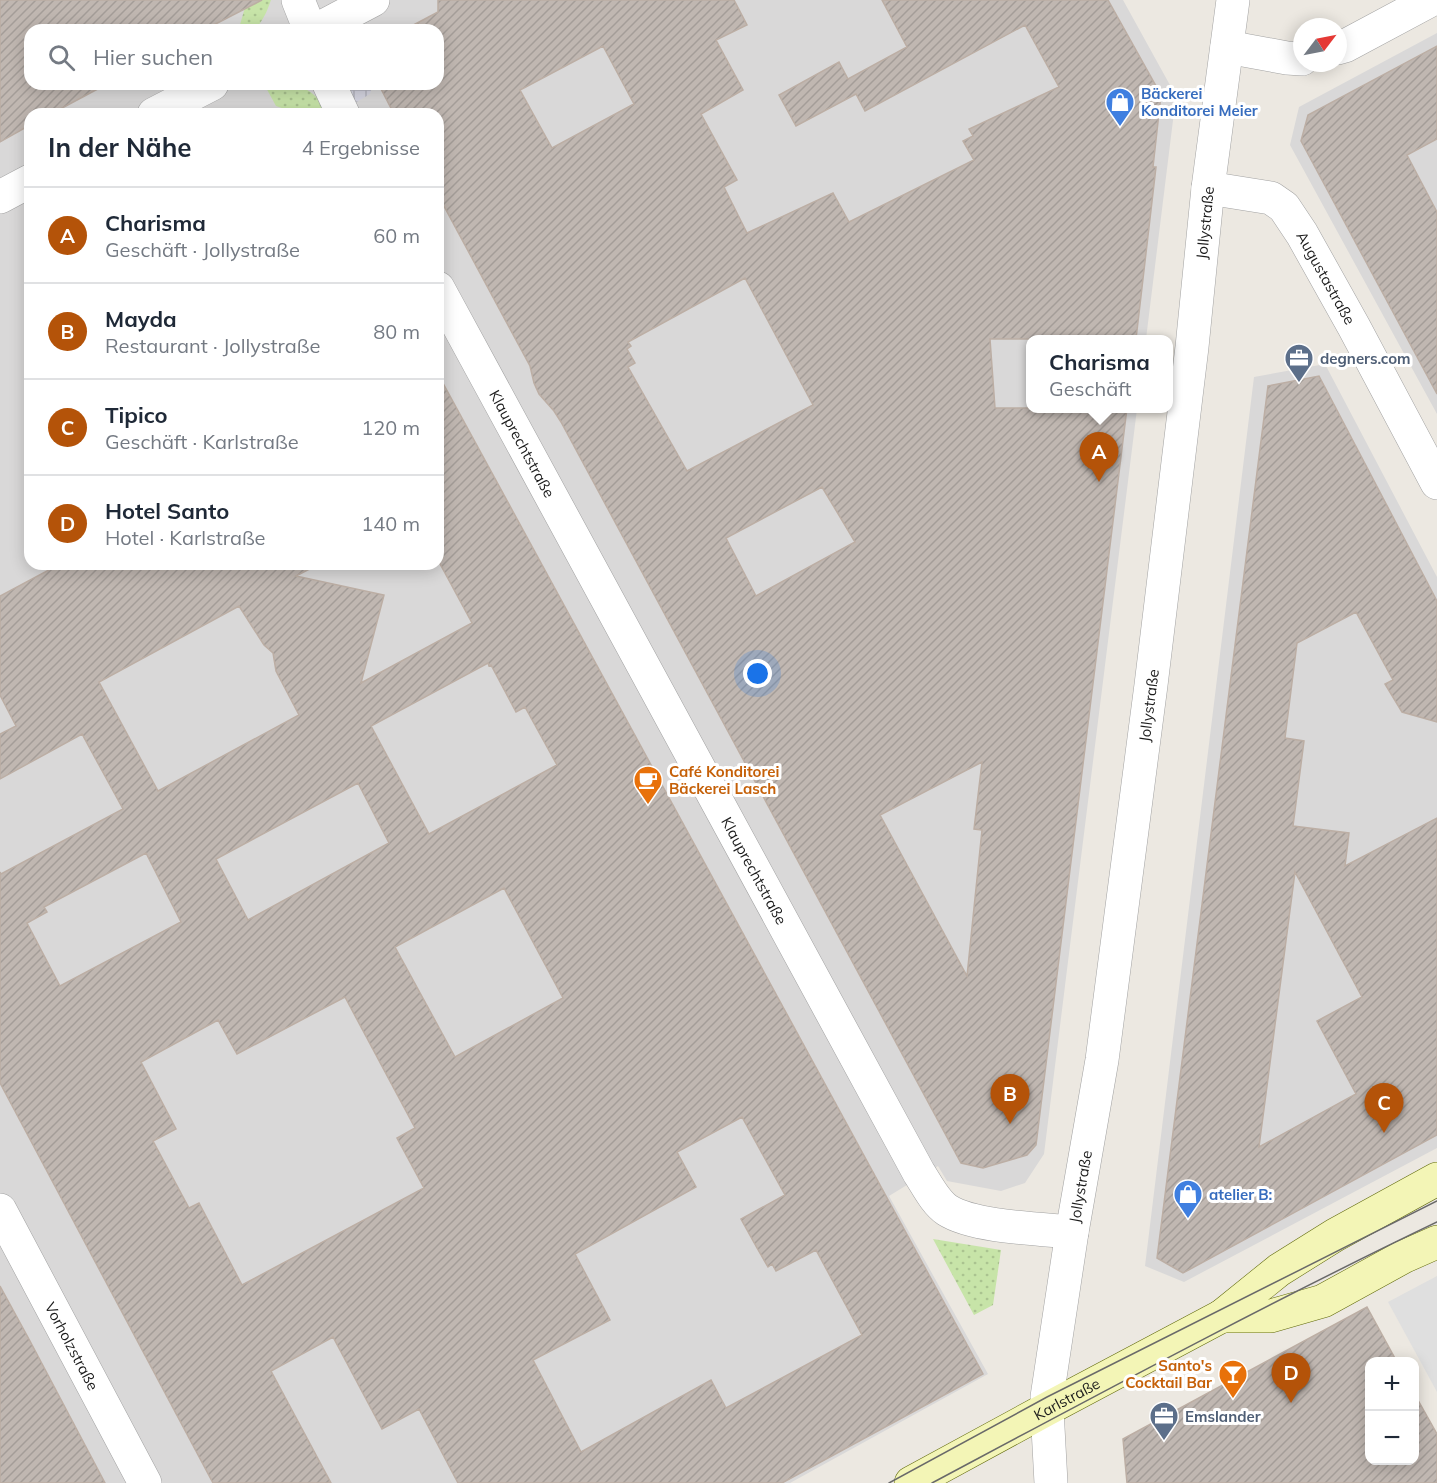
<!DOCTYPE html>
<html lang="de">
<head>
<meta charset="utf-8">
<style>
  :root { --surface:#fff; --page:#f2f2f3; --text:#1f2937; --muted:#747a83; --line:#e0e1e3; --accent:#b45309 }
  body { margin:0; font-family:Mulish,sans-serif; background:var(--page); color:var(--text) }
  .controls { position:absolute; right:18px; bottom:18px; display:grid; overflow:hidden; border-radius:12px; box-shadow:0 3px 15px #0003 }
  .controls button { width:54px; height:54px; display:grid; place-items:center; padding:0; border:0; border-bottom:2px solid var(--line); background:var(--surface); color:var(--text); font:30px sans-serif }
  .compass { position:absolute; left:1293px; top:18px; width:54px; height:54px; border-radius:50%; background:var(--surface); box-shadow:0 3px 15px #0003; rotate:58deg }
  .you { position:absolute; left:758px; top:674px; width:21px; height:21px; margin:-15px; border:4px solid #fff; border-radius:50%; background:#1a73e8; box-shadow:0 0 0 9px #1a73e833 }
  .badge { display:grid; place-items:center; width:39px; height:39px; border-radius:50%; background:var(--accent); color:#fff; font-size:20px; font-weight:700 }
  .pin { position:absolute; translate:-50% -50px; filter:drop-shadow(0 2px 3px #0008) }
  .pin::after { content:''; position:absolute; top:32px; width:21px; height:18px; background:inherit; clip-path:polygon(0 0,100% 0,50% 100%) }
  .popup { position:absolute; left:1026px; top:335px; width:147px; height:78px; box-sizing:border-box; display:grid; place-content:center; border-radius:12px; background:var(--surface); filter:drop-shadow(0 2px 4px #0005); font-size:20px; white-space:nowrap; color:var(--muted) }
  .popup b { font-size:22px; color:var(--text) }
  .popup::after { content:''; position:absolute; left:50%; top:100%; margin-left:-12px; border:12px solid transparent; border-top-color:var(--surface) }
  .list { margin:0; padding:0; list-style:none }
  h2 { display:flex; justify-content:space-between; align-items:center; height:78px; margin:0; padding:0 24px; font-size:26px }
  h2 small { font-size:20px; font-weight:400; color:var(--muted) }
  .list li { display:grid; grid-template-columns:39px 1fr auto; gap:18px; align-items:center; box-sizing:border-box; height:96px; padding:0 24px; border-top:2px solid var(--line) }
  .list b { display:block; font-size:22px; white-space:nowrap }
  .list p { margin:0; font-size:20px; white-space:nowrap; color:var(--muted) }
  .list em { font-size:20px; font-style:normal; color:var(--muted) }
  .icon { flex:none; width:33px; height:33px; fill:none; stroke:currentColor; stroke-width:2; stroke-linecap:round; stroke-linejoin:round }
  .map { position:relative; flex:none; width:1437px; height:1483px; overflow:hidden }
  .search { position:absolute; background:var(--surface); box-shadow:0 3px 15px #0003; left:24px; top:24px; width:420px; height:66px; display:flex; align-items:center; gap:15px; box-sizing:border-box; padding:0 21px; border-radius:18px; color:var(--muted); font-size:22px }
  .panel { position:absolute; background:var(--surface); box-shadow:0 3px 15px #0003; left:24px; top:108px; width:420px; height:462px; border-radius:18px }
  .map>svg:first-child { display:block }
  .residential { fill:#d9d8d8; fill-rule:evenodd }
  .grass { fill:url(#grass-dots) }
  .parking { fill:#dfdfdf }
  .plaza { fill:url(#plaza-grid) }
  .building { fill:url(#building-hatch); stroke:#bcaea4; stroke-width:1.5; fill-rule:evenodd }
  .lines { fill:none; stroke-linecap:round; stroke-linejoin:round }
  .minor-casing { stroke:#a2a2a2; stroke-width:34 }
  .tertiary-casing { stroke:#a2a2a2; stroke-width:34 }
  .secondary-casing { stroke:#60690b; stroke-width:34 }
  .minor { stroke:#fff; stroke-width:33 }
  .tertiary { stroke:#fff; stroke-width:33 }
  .secondary { stroke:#f3f5b6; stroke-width:33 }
  .tram { stroke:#696969; stroke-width:1.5 }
  .labels { text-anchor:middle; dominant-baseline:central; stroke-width:6; stroke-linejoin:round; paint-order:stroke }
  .shop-label { font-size:15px; font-weight:bold; fill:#366cbe; stroke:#fff; text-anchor:start }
  .street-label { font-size:15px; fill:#1b1b1b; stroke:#fff }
  .service-label { font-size:15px; font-weight:bold; fill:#4e5e75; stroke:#fff; text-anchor:start }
  .food-label { font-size:15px; font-weight:bold; fill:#c56008; stroke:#fff; text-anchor:start }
</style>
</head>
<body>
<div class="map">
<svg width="1437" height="1483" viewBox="0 0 1437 1483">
  <defs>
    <pattern id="grass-dots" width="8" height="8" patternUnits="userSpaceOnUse" patternTransform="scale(1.5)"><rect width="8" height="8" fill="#c7e4a8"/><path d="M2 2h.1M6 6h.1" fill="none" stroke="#aac390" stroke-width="1.8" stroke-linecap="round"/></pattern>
    <pattern id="plaza-grid" width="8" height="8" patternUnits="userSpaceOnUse" patternTransform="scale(1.5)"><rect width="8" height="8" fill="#d5d5e1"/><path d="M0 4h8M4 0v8" fill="none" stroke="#b6b6c0"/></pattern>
    <pattern id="building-hatch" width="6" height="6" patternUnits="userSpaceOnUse" patternTransform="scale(1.5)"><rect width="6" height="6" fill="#c0b7b1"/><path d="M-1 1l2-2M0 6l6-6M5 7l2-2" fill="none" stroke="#a49d98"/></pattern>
  </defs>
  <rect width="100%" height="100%" fill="#ece8e1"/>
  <path class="residential" d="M 0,0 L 1123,0 L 1176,96 L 1146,339 L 1030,340 L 1030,408 L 1137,409 L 1044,1154 L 1025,1183 L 1001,1191 L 947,1181 L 938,1166 L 889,1196 L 988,1374 L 790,1483 L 0,1483 ZM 30,30 L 438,30 L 438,84 L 30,84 ZM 30,114 L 438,114 L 438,564 L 30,564 Z
    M 1437,33 L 1437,414 L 1290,145 L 1299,107 Z
    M 1325,364 L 1437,577 L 1437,1148 L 1184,1282 L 1145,1266 L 1254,377 Z"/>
  <path class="grass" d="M 243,0 L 271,0 C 267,12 263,20 255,30 L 234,30 L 231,26 L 239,28 L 246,4 Z
    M 264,84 C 298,84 310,84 330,114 L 299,114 L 276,106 Z
    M 933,1239 L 1001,1250 L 993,1305 L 974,1315 Z"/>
  <path class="parking" d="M 1437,1276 L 1437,1392 L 1388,1302 Z"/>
  <path class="plaza" d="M 341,84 L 373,84 L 370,94 L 350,106 Z"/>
  <path class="building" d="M 0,0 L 262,0 L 204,30 L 30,30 L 30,84 L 107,84 L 51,114 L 30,114 L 30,125 L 0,142 Z
    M 438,0 L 734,0 L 747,25 L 716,40 L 743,90 L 701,114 L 737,180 L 724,187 L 747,233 L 833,193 L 849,222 L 974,160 L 963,141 L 973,136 L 969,129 L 1059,87 L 1025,25 L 865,111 L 856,94 L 796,126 L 779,95 L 839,62 L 848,79 L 907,47 L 882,0 L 1108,0 L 1161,95 L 1153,167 L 1156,167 L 1136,339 L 990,339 L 995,408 L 1127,408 L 1036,1145 L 1027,1155 L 983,1168 L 961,1163 L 561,422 L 554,411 L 539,394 L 534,383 L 530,366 L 438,195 L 438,114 L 394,114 L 381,89 L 382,84 L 438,84 L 438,30 L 404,30 L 438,12 ZM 603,46 L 634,104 L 552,148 L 520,90 ZM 745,278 L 813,405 L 687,471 L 628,367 L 635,363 L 627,349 L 631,346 L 628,342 ZM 822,487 L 855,542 L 756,596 L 726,538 ZM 982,762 L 974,829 L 982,830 L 967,976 L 880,815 Z
    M 1437,46 L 1437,139 L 1407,155 L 1437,212 L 1437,394 L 1301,141 L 1308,115 Z
    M 438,374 L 983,1374 L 782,1483 L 458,1483 L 419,1409 L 382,1429 L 333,1337 L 271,1371 L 331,1483 L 213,1483 L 0,1083 L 0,872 L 1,874 L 123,809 L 82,734 L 0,779 L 0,734 L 16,726 L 0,695 L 0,596 L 60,564 L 319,564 L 296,576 L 384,595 L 361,683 L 472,623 L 438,560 ZM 239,606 L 264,645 L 273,653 L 276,671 L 299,715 L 158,791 L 99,682 ZM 488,663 L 489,666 L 491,665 L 516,712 L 525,707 L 557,765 L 429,834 L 371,726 ZM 358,783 L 389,843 L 248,920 L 216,859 ZM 146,853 L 181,922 L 60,986 L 27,923 L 47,912 L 44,907 ZM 504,888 L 563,998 L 455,1057 L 395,947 ZM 345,997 L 415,1128 L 397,1138 L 424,1188 L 242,1285 L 199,1203 L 189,1208 L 153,1141 L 176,1129 L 141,1062 L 218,1020 L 237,1054 ZM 742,1117 L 785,1195 L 741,1219 L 757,1248 L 768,1267 L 772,1264 L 776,1271 L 816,1250 L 862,1335 L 726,1408 L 711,1380 L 581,1452 L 533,1360 L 610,1320 L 575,1254 L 696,1187 L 677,1152 Z
    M 1319,376 L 1437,601 L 1437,722 L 1402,712 L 1385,684 L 1393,680 L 1356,612 L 1297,643 L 1285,738 L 1304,741 L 1293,826 L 1349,833 L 1345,866 L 1437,818 L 1437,1135 L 1183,1273 L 1157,1258 L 1268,386 ZM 1295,872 L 1362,997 L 1317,1021 L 1356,1094 L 1259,1147 Z
    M 0,1286 L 30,1341 L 105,1483 L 0,1483 Z
    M 1367,1307 L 1397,1362 L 1370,1362 L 1370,1461 L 1414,1461 L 1414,1393 L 1437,1434 L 1437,1483 L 1127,1483 L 1123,1439 Z"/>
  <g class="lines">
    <g class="minor-casing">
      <g id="minor">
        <path d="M 298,0 L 310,30"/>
        <path d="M 316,30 L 373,0"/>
        <path d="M 1227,47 L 1287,58 L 1302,59"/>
        <path d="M 1338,48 L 1345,46 L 1431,0"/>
        <path d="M 329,84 L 343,114"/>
        <path d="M 154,114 L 212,84"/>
        <path id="s1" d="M 1208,188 L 1271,198 L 1284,207 L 1302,234 L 1354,327 L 1437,483"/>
        <path d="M 0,197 L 30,181"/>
        <path id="s2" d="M 438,288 L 919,1173 C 927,1185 935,1202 947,1210 C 973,1227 1040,1229 1072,1232"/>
        <path id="s3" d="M 0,1210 L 145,1483"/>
        <path id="s4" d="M 1047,1409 L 1047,1397 L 1072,1232 L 1102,1060 L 1151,685 L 1192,347 L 1208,188 L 1233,0"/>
      </g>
    </g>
    <g class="tertiary-casing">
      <path id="tertiary" d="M 1047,1409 L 1051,1483"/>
    </g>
    <g class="secondary-casing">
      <g id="secondary">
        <path d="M 1222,1316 L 1271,1316 L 1323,1301 L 1403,1257 L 1437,1242"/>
        <path id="s5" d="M 911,1483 L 1047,1409 L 1222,1316 L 1279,1270 L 1335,1235 L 1437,1179"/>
      </g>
    </g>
    <use href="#minor" class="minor"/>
    <use href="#tertiary" class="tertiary"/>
    <use href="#secondary" class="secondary"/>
    <path class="tram" d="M 889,1483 L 1047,1397 L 1437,1201
      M 932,1483 C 1099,1394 1266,1304 1437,1222"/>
  </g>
  <defs>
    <g id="shop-pin" transform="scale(1.5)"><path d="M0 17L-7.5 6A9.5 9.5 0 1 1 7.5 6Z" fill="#3f7fe0" stroke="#fff"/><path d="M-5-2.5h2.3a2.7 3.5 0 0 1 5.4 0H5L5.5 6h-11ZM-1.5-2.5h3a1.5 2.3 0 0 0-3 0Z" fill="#fff"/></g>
    <g id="office-pin" transform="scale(1.5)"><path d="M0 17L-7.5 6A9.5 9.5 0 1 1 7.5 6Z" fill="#5c6f8a" stroke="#fff"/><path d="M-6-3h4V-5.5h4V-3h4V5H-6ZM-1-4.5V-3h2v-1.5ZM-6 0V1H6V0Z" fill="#fff"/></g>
    <g id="cafe-pin" transform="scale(1.5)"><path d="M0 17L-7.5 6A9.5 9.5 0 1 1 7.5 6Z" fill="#e8710a" stroke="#fff"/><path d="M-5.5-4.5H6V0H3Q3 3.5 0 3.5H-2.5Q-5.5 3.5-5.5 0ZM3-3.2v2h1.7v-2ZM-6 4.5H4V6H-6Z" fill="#fff"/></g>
    <g id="bar-pin" transform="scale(1.5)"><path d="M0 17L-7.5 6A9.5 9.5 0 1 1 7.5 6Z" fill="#e8710a" stroke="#fff"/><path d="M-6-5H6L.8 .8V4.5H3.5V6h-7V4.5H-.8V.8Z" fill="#fff"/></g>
  </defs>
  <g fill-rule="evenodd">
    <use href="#shop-pin" x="1120" y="102"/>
    <use href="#office-pin" x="1299" y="358"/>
    <use href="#cafe-pin" x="648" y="780"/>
    <use href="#shop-pin" x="1188" y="1194"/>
    <use href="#bar-pin" x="1233" y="1374"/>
    <use href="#office-pin" x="1164" y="1416"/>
  </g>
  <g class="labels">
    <g class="shop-label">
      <text x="1141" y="93">Bäckerei<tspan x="1141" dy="17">Konditorei Meier</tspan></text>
      <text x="1209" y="1194">atelier B:</text>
    </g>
    <g class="street-label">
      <text stroke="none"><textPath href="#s4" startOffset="1197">Jollystraße</textPath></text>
      <text stroke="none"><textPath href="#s1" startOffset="162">Augustastraße</textPath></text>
      <text stroke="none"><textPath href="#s2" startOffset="177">Klauprechtstraße</textPath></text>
      <text stroke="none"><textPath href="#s4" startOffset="711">Jollystraße</textPath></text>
      <text stroke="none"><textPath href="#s2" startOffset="663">Klauprechtstraße</textPath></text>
      <text stroke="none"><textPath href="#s4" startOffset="225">Jollystraße</textPath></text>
      <text stroke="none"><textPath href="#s3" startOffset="154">Vorholzstraße</textPath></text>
      <text stroke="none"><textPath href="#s5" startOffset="177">Karlstraße</textPath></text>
    </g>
    <g class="service-label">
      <text x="1320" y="358">degners.com</text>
      <text x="1185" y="1416">Emslander</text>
    </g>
    <g class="food-label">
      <text x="669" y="771">Café Konditorei<tspan x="669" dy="17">Bäckerei Lasch</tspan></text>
      <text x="1212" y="1365" text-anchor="end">Santo's<tspan x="1212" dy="17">Cocktail Bar</tspan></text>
    </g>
  </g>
</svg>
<div class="controls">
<button>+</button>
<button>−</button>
</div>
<svg class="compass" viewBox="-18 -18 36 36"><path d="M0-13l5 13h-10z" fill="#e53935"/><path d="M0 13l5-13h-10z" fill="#747a83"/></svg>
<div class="you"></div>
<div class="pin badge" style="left:1099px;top:482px">A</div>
<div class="popup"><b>Charisma</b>Geschäft</div>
<div class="pin badge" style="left:1010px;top:1124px">B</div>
<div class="pin badge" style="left:1384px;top:1133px">C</div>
<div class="pin badge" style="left:1291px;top:1403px">D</div>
<div class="search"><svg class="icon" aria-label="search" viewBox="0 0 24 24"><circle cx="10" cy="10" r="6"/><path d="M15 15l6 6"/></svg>Hier suchen</div>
<section class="panel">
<h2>In der Nähe<small>4 Ergebnisse</small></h2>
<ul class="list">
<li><span class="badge">A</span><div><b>Charisma</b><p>Geschäft · Jollystraße</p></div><em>60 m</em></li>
<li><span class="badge">B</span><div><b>Mayda</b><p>Restaurant · Jollystraße</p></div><em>80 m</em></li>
<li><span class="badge">C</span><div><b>Tipico</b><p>Geschäft · Karlstraße</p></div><em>120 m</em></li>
<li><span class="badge">D</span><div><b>Hotel Santo</b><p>Hotel · Karlstraße</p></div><em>140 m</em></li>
</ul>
</section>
</div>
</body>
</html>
